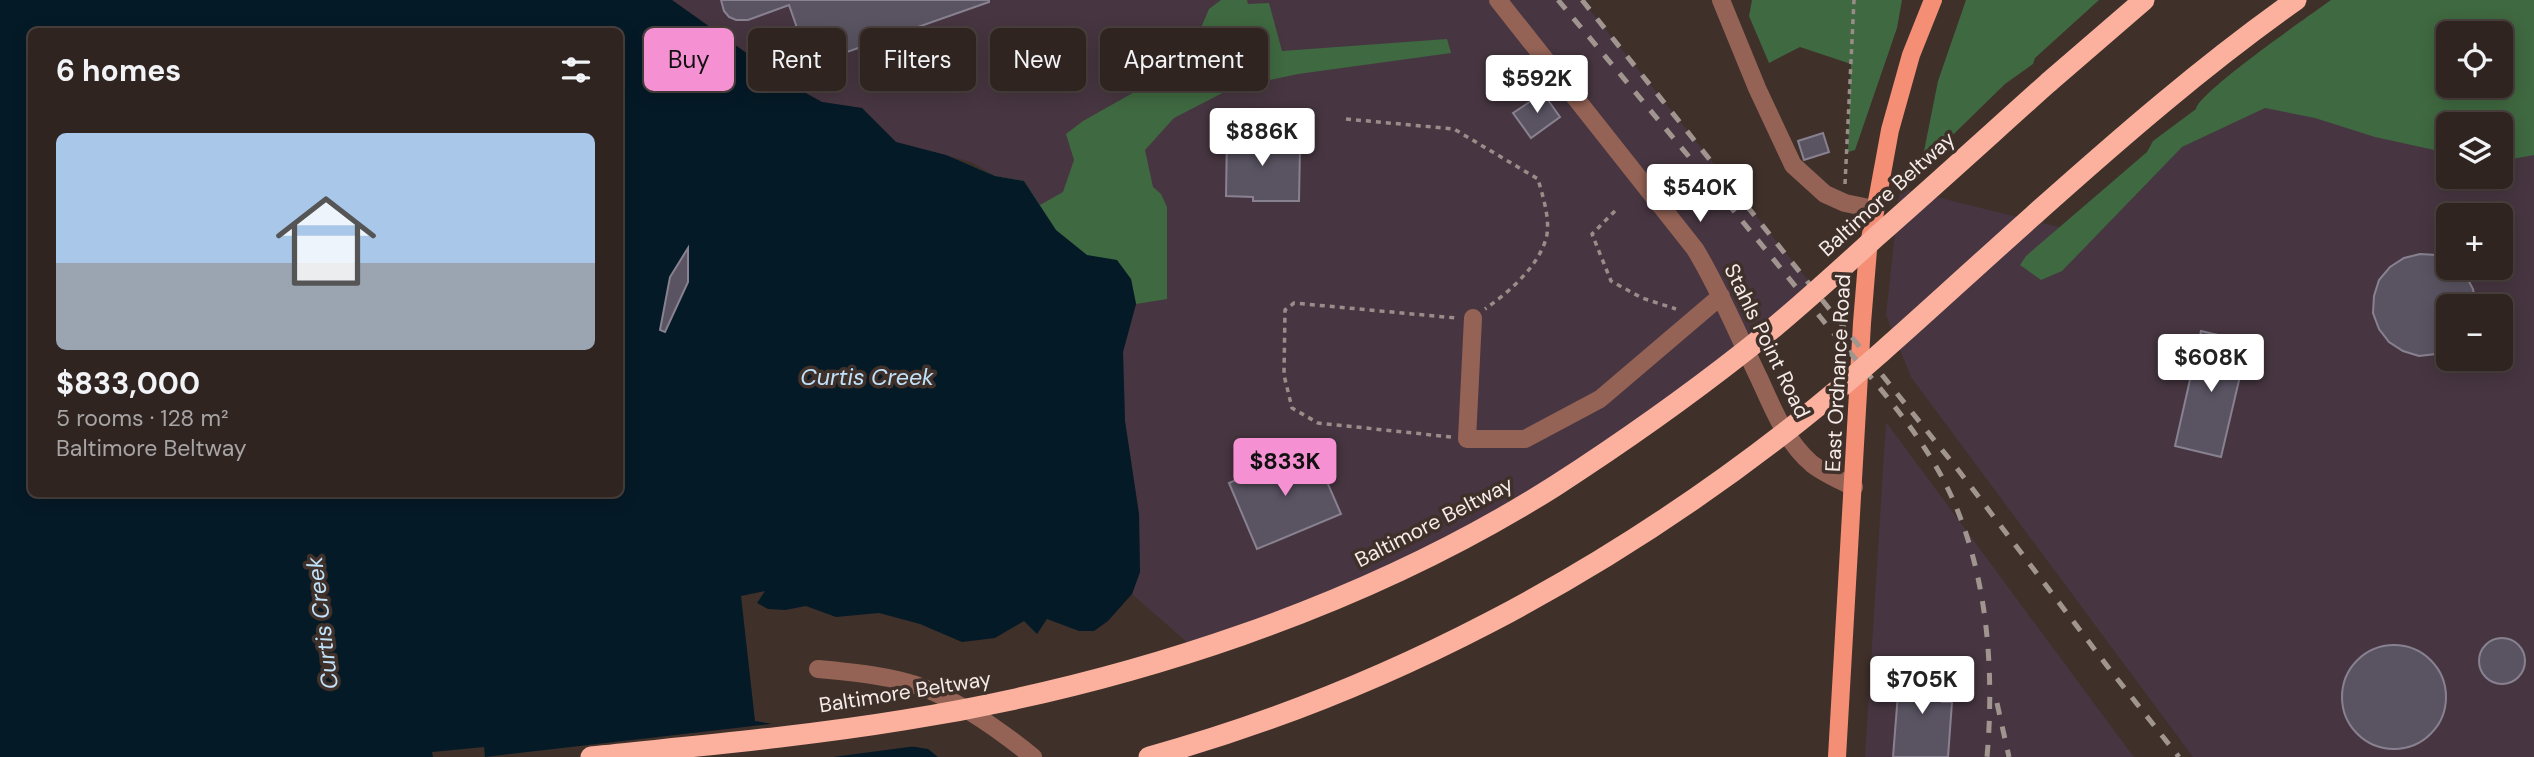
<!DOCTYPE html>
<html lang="en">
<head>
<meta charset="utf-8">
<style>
  :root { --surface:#2f2420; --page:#372c29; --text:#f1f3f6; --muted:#a7a4a5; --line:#4a413e; --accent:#f591d2 }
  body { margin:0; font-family:"DM Sans",sans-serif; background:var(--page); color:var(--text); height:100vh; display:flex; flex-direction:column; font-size:26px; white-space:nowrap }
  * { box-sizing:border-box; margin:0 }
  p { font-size:23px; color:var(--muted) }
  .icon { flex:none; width:38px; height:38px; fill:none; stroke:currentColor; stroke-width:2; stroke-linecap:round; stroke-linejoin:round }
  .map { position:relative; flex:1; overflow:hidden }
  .details { position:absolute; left:28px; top:28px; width:595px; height:469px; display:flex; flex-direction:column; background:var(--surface); border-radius:10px; box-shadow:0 4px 18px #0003,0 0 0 2px var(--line) }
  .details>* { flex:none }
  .hud { position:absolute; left:644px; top:28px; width:665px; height:63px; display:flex; gap:14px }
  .controls { position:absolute; left:2436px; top:21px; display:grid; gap:14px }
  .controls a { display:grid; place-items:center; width:77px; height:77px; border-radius:10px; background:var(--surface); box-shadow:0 4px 18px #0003,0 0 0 2px var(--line); font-size:35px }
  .price { position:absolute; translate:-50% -60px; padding:0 16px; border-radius:7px; background:#fff; color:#222; font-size:23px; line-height:46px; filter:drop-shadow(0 2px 4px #0008) }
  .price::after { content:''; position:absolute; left:50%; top:42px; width:21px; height:16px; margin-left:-10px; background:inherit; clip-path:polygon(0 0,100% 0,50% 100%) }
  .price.active { background:var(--accent); color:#111 }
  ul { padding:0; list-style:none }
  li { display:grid; align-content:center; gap:14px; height:371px; padding:0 28px }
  li span { display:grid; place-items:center; height:217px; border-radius:10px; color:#555 }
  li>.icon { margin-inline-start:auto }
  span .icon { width:126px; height:126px; fill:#fffc; stroke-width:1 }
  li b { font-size:30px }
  h2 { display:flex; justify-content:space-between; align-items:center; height:84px; padding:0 28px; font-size:30px }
  .pill { padding:0 24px; border-radius:10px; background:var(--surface); box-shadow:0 4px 18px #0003,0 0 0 2px var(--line); font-size:24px; line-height:63px }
  .pill.active { background:var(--accent); color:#111 }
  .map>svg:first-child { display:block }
</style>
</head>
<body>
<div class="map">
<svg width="2534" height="757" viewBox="0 0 2534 757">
  <rect width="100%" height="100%" fill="#3f302a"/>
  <!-- industrial -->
  <path fill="#473641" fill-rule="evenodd" d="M672,0h910l234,290 -71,61 -287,190 -262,109 -64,-56 8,-22 -1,-58 -14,-93 -2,-69 13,-48 -80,-74 -32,-49 -29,-5 -24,-14 -75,-20 -34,-34 -40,-6 -29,-16z
    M2534,31v726h-341l-282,-380 -25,-62 14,-127 175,43 83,-73 183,-86 107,14h53zM2448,124h53v53h-53zM2448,215h53v53h-53zM2448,306h53v53h-53z
    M1886,422l244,330 4,5h-269z"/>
  <!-- green -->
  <path fill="#3f6940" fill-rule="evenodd" d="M1221,0h26l1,4 21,-1 13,48 165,-12 4,14 -153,21 -66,14 -58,30 -29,32 8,37 8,7 6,13v92l-31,5 -5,-25 -72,34 -85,-146 21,9 29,5 16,24 23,-13 11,-32 -8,-26 17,-13 103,-58 23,-54z
    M1752,0h150l-5,28 -42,122 -7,2 3,-88 -51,-17 -31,16 -20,-47z
    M1966,0h133l-64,58 -2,6 -28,20 -84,82 17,-85z
    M2331,0h203v155l-33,6v-37h-53v29l-73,-16 -60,-19 -50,-10 -83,39 -120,124 -21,9 -21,-15 6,-9 121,-104 6,-11 43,-32c4,-18 113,-93 135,-109zM2448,33h53v53h-53z"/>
  <!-- water -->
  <path fill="#051a27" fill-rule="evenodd" d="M0,0h672l121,86 29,16 40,6 34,34 50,13 49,21 29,5 32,49 31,25 30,5 14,19 5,25 -13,48 2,69 14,93 1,58 -8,22 -24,27 -14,10h-15l-32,-12 -10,15 -13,-13 -29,17 -33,4 -42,-18 -41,-11 -43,4 -30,-11 -21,4 -17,-1 -11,-6 8,-12 -24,5 14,125 173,28 10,8h-938zM32,32h588v462h-588z"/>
  <!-- pier -->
  <path fill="#3f302a" d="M787,722l137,23 -91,12h-400l-1,-5 52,-5 1,10z"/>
  <!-- building -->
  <path fill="#5a5462" stroke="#888190" stroke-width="2" d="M721,0h268v2l-179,63 -21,-60 -41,15h-12l-7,-3 -5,-6z
    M1543,93l17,24 -29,21 -18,-25z
    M1227,133l54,1v12h19l-1,55h-46v-4l-27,-1z
    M1823,133l6,19 -25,8 -6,-19z
    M688,248v34l-23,50 -5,-2 10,-53z
    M2420,254l17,1 11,5v8h11l6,6 8,15 3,17h-28v43l-12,5 -17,2 -16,-5 -14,-9 -10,-13 -6,-16 1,-17 5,-16 11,-13 14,-9z
    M2201,331l47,11 -27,115 -46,-11z
    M1312,447l29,67 -84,35 -28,-66z
    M2479 661a23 23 0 1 1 46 0a23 23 0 1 1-46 0Z
    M2342 697a52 52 0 1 1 104 0a52 52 0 1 1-104 0Z
    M1900,668l44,4 -2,30h10l-4,55h-55z"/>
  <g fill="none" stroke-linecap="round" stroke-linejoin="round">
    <!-- path -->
    <path stroke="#9a8d89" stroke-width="3.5" stroke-dasharray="5 5" stroke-linecap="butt" d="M1346,119l108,10 84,50c5,18 13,42 8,60 -9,29 -37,53 -61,70
      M1845,184l9,-184
      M1615,211l-23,23 19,47 31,17 34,11
      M1451,437l-133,-14 -26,-15 -8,-33 1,-65 9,-7 162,15"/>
    <!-- minor -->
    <path stroke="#956356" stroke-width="18" d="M1498,0l197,249c25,41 43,86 64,129 14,31 27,64 53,86 13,10 27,16 42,23
      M1721,0l36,88 36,77 32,29 20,9 29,6
      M1473,318l-6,121h58l75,-40 121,-103
      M818,669c33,3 76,7 106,19 38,15 78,44 109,69"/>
    <!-- major -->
    <path stroke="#f48e75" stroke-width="18" d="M1837,757l25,-434 6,-73 22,-120 21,-75 22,-55"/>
    <!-- highway -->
    <path stroke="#fbb19e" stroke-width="21" d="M2049,82l95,-82
      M2035,214c84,-75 169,-149 261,-214"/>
    <!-- rail -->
    <path stroke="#a19590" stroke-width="5" stroke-dasharray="12 12" stroke-linecap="butt" d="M1558,0c88,105 177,211 263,318 41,50 95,107 124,165 42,82 50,184 42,274
      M1582,0l377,471 152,200 68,86
      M1997,703l12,54"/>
    <!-- highway-bridge -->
    <path stroke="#fbb19e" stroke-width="21" d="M591,757c104,-11 209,-20 313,-37 224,-36 458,-112 651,-234 65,-42 129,-87 190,-135 45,-35 88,-75 131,-114 58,-51 115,-103 173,-155
      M1149,757c236,-65 455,-182 648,-334 82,-65 159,-139 238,-209"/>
  </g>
  <g text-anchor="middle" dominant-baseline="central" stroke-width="7" stroke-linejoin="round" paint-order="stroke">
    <!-- street labels -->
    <g font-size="21" fill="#f5ebe8" stroke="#3f302a">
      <text transform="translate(1887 194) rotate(-42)">Baltimore Beltway</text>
      <text transform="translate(1767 341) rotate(64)">Stahls Point Road</text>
      <text transform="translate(1838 373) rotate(-87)">East Ordnance Road</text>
      <text transform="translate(1434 522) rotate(-27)">Baltimore Beltway</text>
      <text transform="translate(905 692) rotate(-9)">Baltimore Beltway</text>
    </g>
    <!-- water labels -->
    <g font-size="23" font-style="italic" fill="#c0e2fa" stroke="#3f302a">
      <text x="867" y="377">Curtis Creek</text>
      <text transform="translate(322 623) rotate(-97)">Curtis Creek</text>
    </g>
  </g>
</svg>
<div class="controls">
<a><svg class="icon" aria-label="locate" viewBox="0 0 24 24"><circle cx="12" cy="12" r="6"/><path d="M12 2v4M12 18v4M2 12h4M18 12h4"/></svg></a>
<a><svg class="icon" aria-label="layers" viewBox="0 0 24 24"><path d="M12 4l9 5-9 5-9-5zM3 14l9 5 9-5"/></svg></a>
<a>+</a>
<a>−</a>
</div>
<b class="price" style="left:1537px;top:115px">$592K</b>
<b class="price" style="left:1262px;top:168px">$886K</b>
<b class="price" style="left:1700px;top:224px">$540K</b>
<b class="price" style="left:2211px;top:394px">$608K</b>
<b class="price active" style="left:1285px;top:498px">$833K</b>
<b class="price" style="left:1922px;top:716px">$705K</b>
<div class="hud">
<a class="pill active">Buy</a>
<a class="pill">Rent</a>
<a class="pill">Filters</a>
<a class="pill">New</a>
<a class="pill">Apartment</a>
</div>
<section class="details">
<h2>6 homes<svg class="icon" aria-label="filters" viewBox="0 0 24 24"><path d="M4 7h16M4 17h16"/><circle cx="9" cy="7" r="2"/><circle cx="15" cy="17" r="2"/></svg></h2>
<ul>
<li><span style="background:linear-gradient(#a9c7e8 60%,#9aa5b1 0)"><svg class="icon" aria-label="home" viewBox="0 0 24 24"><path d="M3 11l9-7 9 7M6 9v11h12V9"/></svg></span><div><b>$833,000</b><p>5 rooms · 128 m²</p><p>Baltimore Beltway</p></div></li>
</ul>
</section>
</div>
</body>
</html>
